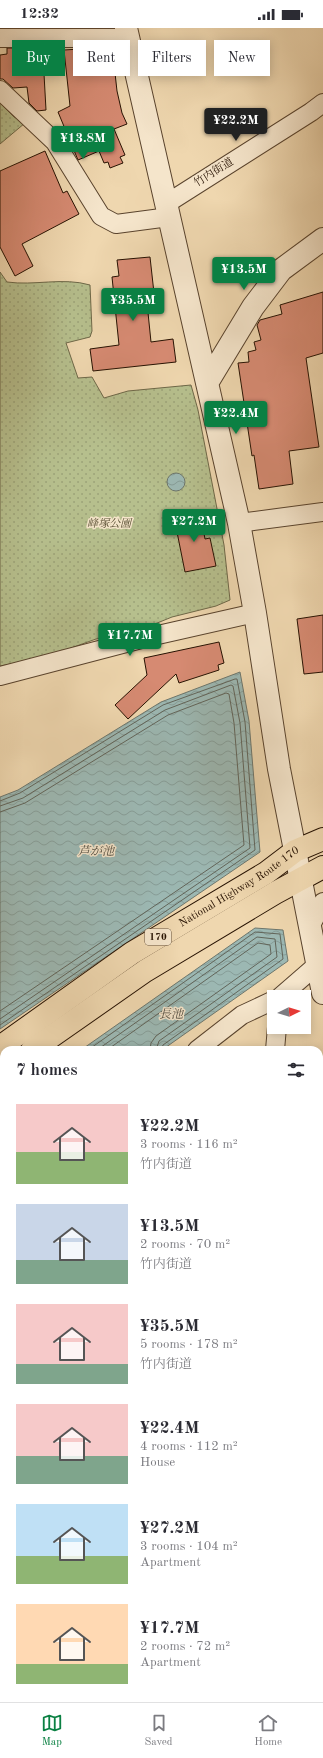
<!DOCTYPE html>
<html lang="en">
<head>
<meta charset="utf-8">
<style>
  :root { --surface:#fff; --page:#f7f7f7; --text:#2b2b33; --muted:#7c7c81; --line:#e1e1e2; --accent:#0b8043 }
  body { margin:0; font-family:"Old Standard TT","Noto Serif JP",serif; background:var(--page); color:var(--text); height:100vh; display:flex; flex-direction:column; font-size:15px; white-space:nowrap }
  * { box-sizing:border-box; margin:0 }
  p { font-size:13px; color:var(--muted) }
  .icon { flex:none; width:22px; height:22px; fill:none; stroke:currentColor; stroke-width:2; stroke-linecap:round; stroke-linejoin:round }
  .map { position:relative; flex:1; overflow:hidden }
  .drawer { position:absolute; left:0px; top:1018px; width:323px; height:656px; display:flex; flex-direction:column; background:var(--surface); border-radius:12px 12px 0 0; box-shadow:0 2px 10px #0003 }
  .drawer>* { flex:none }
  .guide { position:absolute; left:12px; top:12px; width:299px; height:36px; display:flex; gap:8px }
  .needle { width:26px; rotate:85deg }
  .buttons { position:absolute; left:267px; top:962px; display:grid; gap:8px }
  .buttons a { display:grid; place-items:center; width:44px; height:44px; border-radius:0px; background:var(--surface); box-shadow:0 2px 10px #0003; font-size:20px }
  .price { position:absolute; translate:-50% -34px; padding:0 9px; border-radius:4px; background:var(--accent); color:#fff; font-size:13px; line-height:26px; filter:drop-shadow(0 1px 2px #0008) }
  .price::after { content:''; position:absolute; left:50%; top:24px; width:12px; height:9px; margin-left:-6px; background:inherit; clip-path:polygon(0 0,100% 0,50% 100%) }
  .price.on { background:#222; color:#fff }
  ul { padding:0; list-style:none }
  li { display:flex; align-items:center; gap:12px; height:100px; padding:0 16px }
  li span { display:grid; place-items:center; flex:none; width:112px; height:80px; border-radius:0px; color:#555 }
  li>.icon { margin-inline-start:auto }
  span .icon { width:48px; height:48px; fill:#fffc; stroke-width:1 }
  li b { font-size:17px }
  h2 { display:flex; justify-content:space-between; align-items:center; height:48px; padding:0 16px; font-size:17px }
  .tag { padding:0 14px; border-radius:0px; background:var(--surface); box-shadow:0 2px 10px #0003; font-size:14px; line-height:36px }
  .tag.on { background:var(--accent); color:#fff }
  .status { display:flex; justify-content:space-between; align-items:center; height:28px; padding:0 20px; background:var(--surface); direction:ltr }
  .status svg { height:11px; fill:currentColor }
  .tab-bar { display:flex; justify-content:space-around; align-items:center; height:56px; border-top:1px solid var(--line); background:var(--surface); font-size:11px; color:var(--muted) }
  .tab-bar a { display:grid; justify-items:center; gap:2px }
  .tab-bar .on { color:var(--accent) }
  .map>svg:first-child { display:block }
</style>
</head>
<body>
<div class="status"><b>12:32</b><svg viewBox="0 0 49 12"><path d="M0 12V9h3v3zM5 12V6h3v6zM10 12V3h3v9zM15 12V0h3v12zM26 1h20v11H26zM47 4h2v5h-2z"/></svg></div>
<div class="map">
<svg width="323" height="1674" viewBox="0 0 323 1674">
  <defs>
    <pattern id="park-dots" width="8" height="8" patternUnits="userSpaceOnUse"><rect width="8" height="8" fill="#b6bf8d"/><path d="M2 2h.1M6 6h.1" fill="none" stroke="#9ca378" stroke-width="1.8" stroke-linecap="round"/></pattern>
    <pattern id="water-waves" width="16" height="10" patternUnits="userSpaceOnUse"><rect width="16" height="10" fill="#9cb8b3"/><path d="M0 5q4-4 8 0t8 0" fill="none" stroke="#869d98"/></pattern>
  </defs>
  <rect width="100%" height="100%" fill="#efd7af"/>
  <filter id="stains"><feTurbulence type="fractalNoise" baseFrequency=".005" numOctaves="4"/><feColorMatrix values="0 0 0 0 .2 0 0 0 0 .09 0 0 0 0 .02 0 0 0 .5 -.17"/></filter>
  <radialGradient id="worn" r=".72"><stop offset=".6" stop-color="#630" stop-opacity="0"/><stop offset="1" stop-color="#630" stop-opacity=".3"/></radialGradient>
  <!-- park -->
  <path fill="url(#park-dots)" stroke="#6e6848" d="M0,75l14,14 11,6 -25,21z
    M0,244l7,10c27,4 56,-5 83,3l2,46 -2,6 -24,6 12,35 14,-1 12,21 24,-7 63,-6 7,25 26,135 6,55 -14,6 -44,11 -37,15 -39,7 -50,18 -46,9z"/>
  <!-- water -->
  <path fill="url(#water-waves)" stroke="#6d766c" d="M167 454a9 9 0 1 1 18 0a9 9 0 1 1-18 0Z
    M240,644l9,49 11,131 -260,177v-232l18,-7 143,-88z
    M255,900l28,2 5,31 -126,89h-81z
    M4,1077v96l-4,5v-99z
    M4,1666v4h80l4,4h-88v-7z"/>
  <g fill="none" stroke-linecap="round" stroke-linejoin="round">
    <!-- shore -->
    <path stroke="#62655a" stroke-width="1" d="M0,773l20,-8 143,-88 72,-26h2l8,43 10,128 -255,175
      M0,778l23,-8 142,-88 66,-25 2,1 7,37 10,125 -250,171
      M0,784l25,-9 143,-88 58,-22 3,1 5,29 10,122 -244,166
      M88,1022l167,-118 25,2 3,25 -120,86 -2,5
      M97,1022l160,-113 18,2 2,18 -118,84 -3,9
      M107,1022l151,-107 12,2 1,9 -115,82 -5,7 -1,7"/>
  </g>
  <!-- building -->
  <path fill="#d68a72" stroke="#271202" d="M7,20h32v8h4l3,54 -9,1 -8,-8 -2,-16 -14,1 -10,-9h-3v-24l7,-1z
    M96,20l1,8 16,-1 4,36 5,22 5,11 -13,5 11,26 -5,2 3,6 -13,5 -2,-6 -4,1 -5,-12 -21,9 -20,-48 12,-6 -6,-56z
    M45,123l18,42 4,-2 12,23 -57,30 11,22 -18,10 -15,-29v-76z
    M150,229l4,36h-8l5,49 22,-3 3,23 -83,9 -3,-22 29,-4 -7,-68 7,-1 -2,-16z
    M323,264v61l-17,5 13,89 -30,4 4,33 -34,5 -5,-34 -2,1 -14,-93 11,-1 -1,-10 8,-2 -2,-8 7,-2 -4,-15 3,-5 22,-6 -2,-9z
    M200,484l5,27 5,-1 6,28 -31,6 -11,-55z
    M323,587v57l-19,2 -7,-55z
    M219,614l5,21 -6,2 1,5 -40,13 -3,-9 -48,45 -13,-14 32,-30 -3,-17z"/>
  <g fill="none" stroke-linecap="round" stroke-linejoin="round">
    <!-- minor casing -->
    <g stroke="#59432d" stroke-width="20">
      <path id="minor" d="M0,10h129
        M0,62l55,52 46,74 15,8 53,-7
        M166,176l145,-92 12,-9
        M239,495l84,-11
        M0,648l149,-39 106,-24
        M310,899l13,-25
        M280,969l38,-33
        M197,1022l45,-35 32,-15
        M275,1022l2,-23
        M319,1380h4
        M0,1393l4,-2
        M319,1502h4
        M185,1670l82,2 8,2
        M127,1674v-4"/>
    </g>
    <!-- tertiary casing -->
    <g stroke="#59432d" stroke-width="24">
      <path id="tertiary" d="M126,0l113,495 16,90 24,156 44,224
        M207,355l46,-76 28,-37 42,-31"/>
    </g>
    <!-- trunk casing -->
    <g stroke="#271202" stroke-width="24">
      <g id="trunk">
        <path id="s1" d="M0,1019l132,-94 134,-80 29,-22 28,-12"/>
        <path d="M32,1022l113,-79 130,-78 48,-26"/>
        <path d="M0,1044l4,-3"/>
      </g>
    </g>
    <!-- minor -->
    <use href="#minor" stroke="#f5e5cb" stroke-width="18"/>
    <!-- tertiary -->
    <use href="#tertiary" stroke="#f5e5cb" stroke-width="22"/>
    <!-- trunk -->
    <use href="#trunk" stroke="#efd7af" stroke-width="22"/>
  </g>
  <g text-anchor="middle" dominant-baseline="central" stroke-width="3" stroke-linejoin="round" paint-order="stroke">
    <!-- shield labels -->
    <rect fill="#f5e5cb" stroke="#65513e" stroke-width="1" x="145" y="901" width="26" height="16" rx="3"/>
    <g font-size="10" font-weight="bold" fill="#271202">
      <text x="158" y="909">170</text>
    </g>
    <!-- street labels -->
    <g font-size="11" fill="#271202" stroke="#f5e5cb">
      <text transform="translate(214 145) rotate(-32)">竹内街道</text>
      <text stroke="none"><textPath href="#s1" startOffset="288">National Highway Route 170</textPath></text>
    </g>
    <!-- park labels -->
    <g font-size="11" font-style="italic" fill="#594f33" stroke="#f5e5cb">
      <text x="109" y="496">峰塚公園</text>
    </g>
    <!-- water labels -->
    <g font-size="12" font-style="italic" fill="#504c40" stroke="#f5e5cb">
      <text x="96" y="824">芦が池</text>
      <text x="171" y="987">長池</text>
    </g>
  </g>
  <rect width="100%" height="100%" filter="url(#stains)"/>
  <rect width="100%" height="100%" fill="url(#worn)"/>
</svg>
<div class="buttons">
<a><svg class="needle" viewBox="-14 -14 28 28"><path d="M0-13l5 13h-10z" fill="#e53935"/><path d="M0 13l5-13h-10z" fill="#7c7c81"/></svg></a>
</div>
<b class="price on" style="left:236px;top:114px">¥22.2M</b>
<b class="price" style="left:83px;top:132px">¥13.8M</b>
<b class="price" style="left:244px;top:263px">¥13.5M</b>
<b class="price" style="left:133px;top:294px">¥35.5M</b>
<b class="price" style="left:236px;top:407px">¥22.4M</b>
<b class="price" style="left:194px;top:515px">¥27.2M</b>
<b class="price" style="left:130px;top:629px">¥17.7M</b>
<div class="guide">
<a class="tag on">Buy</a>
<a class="tag">Rent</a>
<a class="tag">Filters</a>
<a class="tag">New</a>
</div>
<section class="drawer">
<h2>7 homes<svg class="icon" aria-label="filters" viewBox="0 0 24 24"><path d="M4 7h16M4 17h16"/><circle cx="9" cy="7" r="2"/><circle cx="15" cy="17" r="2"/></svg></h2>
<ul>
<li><span style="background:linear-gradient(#f6c9c9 60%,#8fb573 0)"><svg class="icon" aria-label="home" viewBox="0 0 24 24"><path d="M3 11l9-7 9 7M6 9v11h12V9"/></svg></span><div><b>¥22.2M</b><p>3 rooms · 116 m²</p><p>竹内街道</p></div></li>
<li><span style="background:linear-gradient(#c9d6e8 70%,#7fa58c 0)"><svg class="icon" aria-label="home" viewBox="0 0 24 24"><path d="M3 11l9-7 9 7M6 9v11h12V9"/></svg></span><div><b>¥13.5M</b><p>2 rooms · 70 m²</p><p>竹内街道</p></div></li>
<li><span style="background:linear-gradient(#f6c9c9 75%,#7fa58c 0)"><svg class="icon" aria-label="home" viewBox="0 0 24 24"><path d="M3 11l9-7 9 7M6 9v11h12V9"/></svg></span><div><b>¥35.5M</b><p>5 rooms · 178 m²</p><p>竹内街道</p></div></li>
<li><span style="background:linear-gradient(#f6c9c9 65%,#7fa58c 0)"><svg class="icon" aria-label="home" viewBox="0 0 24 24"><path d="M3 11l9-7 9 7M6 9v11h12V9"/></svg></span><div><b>¥22.4M</b><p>4 rooms · 112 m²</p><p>House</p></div></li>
<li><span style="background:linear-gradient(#bfe0f5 65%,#8fb573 0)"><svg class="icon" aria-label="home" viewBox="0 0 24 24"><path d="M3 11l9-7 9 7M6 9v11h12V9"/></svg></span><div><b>¥27.2M</b><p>3 rooms · 104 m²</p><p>Apartment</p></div></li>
<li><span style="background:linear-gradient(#ffd9b3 75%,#8fb573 0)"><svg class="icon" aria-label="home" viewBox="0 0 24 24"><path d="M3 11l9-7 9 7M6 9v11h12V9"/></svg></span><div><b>¥17.7M</b><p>2 rooms · 72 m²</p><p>Apartment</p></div></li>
</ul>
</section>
</div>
<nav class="tab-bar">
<a class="on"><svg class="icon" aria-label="map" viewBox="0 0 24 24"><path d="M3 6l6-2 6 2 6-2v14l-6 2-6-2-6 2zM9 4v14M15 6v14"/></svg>Map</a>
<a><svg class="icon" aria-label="saved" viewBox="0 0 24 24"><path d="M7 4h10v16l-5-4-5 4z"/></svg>Saved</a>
<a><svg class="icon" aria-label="home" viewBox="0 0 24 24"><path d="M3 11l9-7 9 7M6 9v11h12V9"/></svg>Home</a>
</nav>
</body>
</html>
